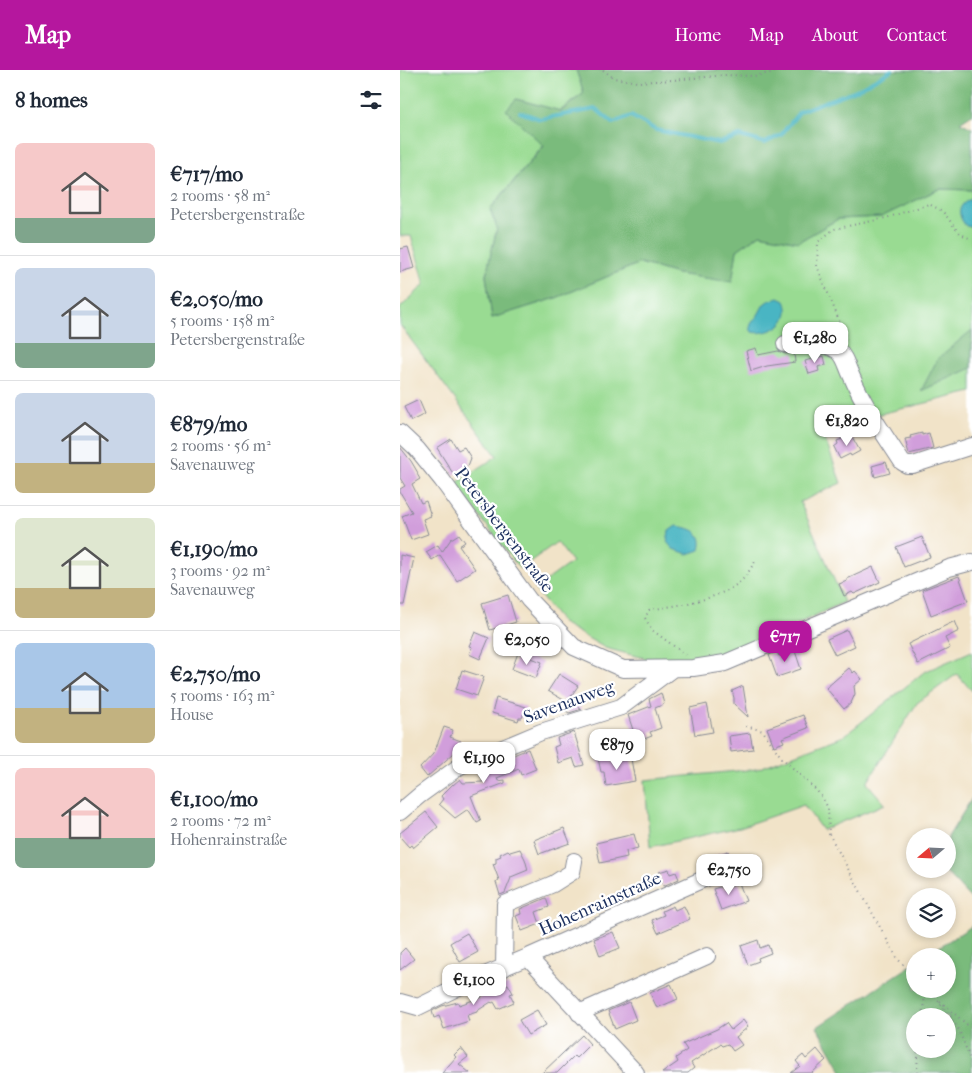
<!DOCTYPE html>
<html lang="en">
<head>
<meta charset="utf-8">
<style>
  :root { --surface:#fff; --page:#f6f6f7; --text:#1f2937; --muted:#747a83; --line:#e0e1e3; --accent:#b5179e }
  body { margin:0; font-family:"IM FELL French Canon",serif; background:var(--page); color:var(--text); height:100vh; display:flex; flex-direction:column; font-size:19px; white-space:nowrap }
  * { box-sizing:border-box; margin:0 }
  p { font-size:16px; color:var(--muted) }
  .icon { flex:none; width:28px; height:28px; fill:none; stroke:currentColor; stroke-width:2; stroke-linecap:round; stroke-linejoin:round }
  .map { position:relative; flex:1; overflow:hidden }
  .details { display:flex; flex-direction:column; background:var(--surface); width:400px }
  .details>* { flex:none }
  .needle { width:32px; rotate:251deg }
  .controls { position:absolute; left:506px; top:758px; display:grid; gap:10px }
  .controls a { display:grid; place-items:center; width:50px; height:50px; border-radius:50%; background:var(--surface); box-shadow:0 2px 8px #0003; font-size:25px }
  .price { position:absolute; translate:-50% -42px; padding:0 11px; border-radius:10px; background:#fff; color:#222; font-size:16px; line-height:32px; filter:drop-shadow(0 1px 2px #0008) }
  .price::after { content:''; position:absolute; left:50%; top:30px; width:15px; height:11px; margin-left:-8px; background:inherit; clip-path:polygon(0 0,100% 0,50% 100%) }
  .price.current { background:var(--accent); color:#fff }
  ul { padding:0; list-style:none }
  li { display:flex; align-items:center; gap:15px; height:125px; padding:0 15px }
  li+li { border-top:1px solid var(--line) }
  li span { display:grid; place-items:center; flex:none; width:140px; height:100px; border-radius:8px; color:#555 }
  li>.icon { margin-inline-start:auto }
  span .icon { width:60px; height:60px; fill:#fffc; stroke-width:1 }
  li b { font-size:21px }
  h2 { display:flex; justify-content:space-between; align-items:center; height:60px; padding:0 15px; font-size:21px }
  header { display:flex; align-items:center; gap:30px; box-sizing:border-box; height:70px; padding:0 25px; background:var(--accent); color:#fff }
  header strong { font-size:24px }
  nav { display:flex; gap:28px; margin-inline-start:auto; font-size:18px }
  main { display:flex; flex:1; min-height:0 }
  .map>svg:first-child { display:block }
</style>
</head>
<body>
<header>
<strong>Map</strong>
<nav><a>Home</a><a>Map</a><a>About</a><a>Contact</a></nav>
</header>
<main>
<section class="details">
<h2>8 homes<svg class="icon" aria-label="filters" viewBox="0 0 24 24"><path d="M4 7h16M4 17h16"/><circle cx="9" cy="7" r="2"/><circle cx="15" cy="17" r="2"/></svg></h2>
<ul>
<li><span style="background:linear-gradient(#f6c9c9 75%,#7fa58c 0)"><svg class="icon" aria-label="home" viewBox="0 0 24 24"><path d="M3 11l9-7 9 7M6 9v11h12V9"/></svg></span><div><b>€717/mo</b><p>2 rooms · 58 m²</p><p>Petersbergenstraße</p></div></li>
<li><span style="background:linear-gradient(#c9d6e8 75%,#7fa58c 0)"><svg class="icon" aria-label="home" viewBox="0 0 24 24"><path d="M3 11l9-7 9 7M6 9v11h12V9"/></svg></span><div><b>€2,050/mo</b><p>5 rooms · 158 m²</p><p>Petersbergenstraße</p></div></li>
<li><span style="background:linear-gradient(#c9d6e8 70%,#c2b280 0)"><svg class="icon" aria-label="home" viewBox="0 0 24 24"><path d="M3 11l9-7 9 7M6 9v11h12V9"/></svg></span><div><b>€879/mo</b><p>2 rooms · 56 m²</p><p>Savenauweg</p></div></li>
<li><span style="background:linear-gradient(#dfe7d0 70%,#c2b280 0)"><svg class="icon" aria-label="home" viewBox="0 0 24 24"><path d="M3 11l9-7 9 7M6 9v11h12V9"/></svg></span><div><b>€1,190/mo</b><p>3 rooms · 92 m²</p><p>Savenauweg</p></div></li>
<li><span style="background:linear-gradient(#a9c7e8 65%,#c2b280 0)"><svg class="icon" aria-label="home" viewBox="0 0 24 24"><path d="M3 11l9-7 9 7M6 9v11h12V9"/></svg></span><div><b>€2,750/mo</b><p>5 rooms · 163 m²</p><p>House</p></div></li>
<li><span style="background:linear-gradient(#f6c9c9 70%,#7fa58c 0)"><svg class="icon" aria-label="home" viewBox="0 0 24 24"><path d="M3 11l9-7 9 7M6 9v11h12V9"/></svg></span><div><b>€1,100/mo</b><p>2 rooms · 72 m²</p><p>Hohenrainstraße</p></div></li>
</ul>
</section>
<div class="map">
<svg width="572" height="1003" viewBox="0 0 572 1003">
  <rect width="100%" height="100%" fill="#fff"/>
  <filter id="ink" filterUnits="userSpaceOnUse"><feTurbulence type="fractalNoise" baseFrequency=".02" numOctaves="2"/><feDisplacementMap in="SourceGraphic" scale="10" xChannelSelector="R" yChannelSelector="G"/><feConvolveMatrix kernelMatrix="1 2 1 2 8 2 1 2 1" color-interpolation-filters="sRGB"/></filter>
  <filter id="wash" filterUnits="userSpaceOnUse"><feTurbulence type="fractalNoise" baseFrequency=".0096" numOctaves="4" result="noise"/><feDisplacementMap in="SourceGraphic" scale="20" xChannelSelector="R" yChannelSelector="G"/><feGaussianBlur stdDeviation="1.12" result="paint"/><feColorMatrix in="noise" values="0 0 0 0 0 0 0 0 0 0 0 0 0 0 0 0 0 1.4 0 .05"/><feComposite in="paint" operator="in"/></filter>
  <g filter="url(#wash)">
    <rect width="100%" height="100%" fill="#f1e3c8"/>
    <!-- green -->
    <path fill="#99db92" stroke="#5a8578" d="M0,0h176l8,23 -24,18 -44,-12 28,46 -54,64 7,19 -11,47 6,43 64,-20 84,-35 37,11 55,7 5,-31 23,-16 38,8 40,-23 43,-2 58,-28 33,1v202l-151,36 20,55 -41,19 44,100 -113,53 -72,7 -54,-14 -43,-25 -27,-34 37,-27 -15,-20 -37,27 -65,-85 42,-28 -97,-131v-17l25,-24 -14,-48h-11z
      M572,581v40l-15,-17 -40,29 -50,80 18,21 -63,26 -18,-25 -64,22 -90,20 -5,-67 112,-11 87,-33 80,-64z"/>
    <!-- forest -->
    <path fill="#7abb7c" stroke="#4a756d" fill-rule="evenodd" d="M176,0h396v44l-12,8 12,6v62l-33,-1 -58,28 -43,2 -40,23 -38,-8 -23,16 -5,32 -55,-8 -37,-11 -84,35 -64,20 -6,-43 11,-47 -7,-19 54,-63 -38,-36 10,-11 45,12 23,-18z
      M572,260v38l-51,23 17,-33z
      M572,728v102l-29,-31h5v-32z
      M572,856v147h-129l-26,-46 98,-64v26h33v-33h-23zM515,946h33v33h-33z"/>
    <!-- water -->
    <path fill="#48b5c3" stroke="#327290" d="M571,129h1v28l-6,-1c-9,-11 -9,-21 5,-27z
      M379,228l6,3c2,4 3,10 1,15 -3,12 -23,19 -34,16l-2,-4 1,-4 7,-9 6,-11 4,-3z
      M276,456c16,2 29,6 24,24l-12,4 -15,-5 -6,-7 2,-11z"/>
    <g fill="none" stroke-linecap="round" stroke-linejoin="round">
      <!-- stream -->
      <path stroke="#48b5c3" stroke-width="4" d="M120,42l20,7 56,-10 17,14 18,-7 25,14 63,13 21,-7 25,7 16,-8 19,-24 56,-21 36,-20"/>
    </g>
    <g id="blocks">
      <!-- building -->
      <path fill="#d19edb" d="M8,177l6,21 -14,4v-23z
        M356,278l2,7 20,-4 7,3 9,-1 1,9 -28,4 -16,5 -5,-20z
        M424,286l2,9 -8,2 1,4 -10,3 -4,-13z
        M19,330l6,14 -14,7 -7,-14z
        M450,363l10,18 -9,5 -1,-2 -10,5 -6,-12 4,-3 -1,-3 5,-2 -1,-1z
        M522,363v2l7,-2 4,15 -24,6 -4,-15 6,-1 -1,-2z
        M51,369l7,11 6,-3 7,11 -3,8 -14,9 -17,-27z
        M0,377l11,14 7,12 -1,1 3,5 -8,5 9,19 5,-2 5,15 -8,3 5,15 -17,6 -9,-24 10,-4 -12,-20v-3l5,-3 -5,-8z
        M486,392l4,11 -15,4 -3,-11z
        M59,464l6,8 -6,4 16,23 -18,12 -17,-26 -8,5 -6,-8 12,-7 4,7 9,-13z
        M522,467l8,20 -26,10 -8,-20z
        M0,485l14,3 -10,47h-4z
        M473,497l7,15 -26,12 -2,-2 -8,4 -5,-12 8,-3v-2z
        M559,506l9,25 -37,14 -9,-25z
        M108,525l8,27 -26,8 -8,-27z
        M555,551l4,10 -14,7 5,10 -32,16 -10,-20z
        M447,560l8,16 -20,9 -8,-16z
        M75,562l14,6 -9,21 -11,-5 3,-7 -3,-1z
        M395,581l6,18 -24,8 -8,-22 8,-3 2,4z
        M118,583l24,9 -6,16 -24,-9z
        M449,598l4,5 2,-2 7,8 -8,7 1,8 -4,9 -7,6 -18,-21z
        M62,600l22,7 -7,19 -21,-7z
        M159,604l19,12 -9,13 13,10 -13,4 -6,-4 4,-7 -19,-11z
        M343,616l5,31 -14,-13v-6l-2,-7z
        M261,623l3,11 -9,4 6,20 -11,4 2,4 -8,3 -2,-5 -7,2 -7,-21 23,-9 -2,-7z
        M96,628l30,9 -4,11h-3l-1,3 -26,-8z
        M307,634l6,28 -18,3 -5,-27z
        M403,645l5,13 -26,10 2,4 -10,4 -7,-18z
        M44,657l9,3 -3,7 11,4 -4,13 -3,-1 -27,24 -7,-9 14,-15z
        M174,662l10,33 -8,2 -3,-9 -15,5 -4,-16 5,-2 -2,-7z
        M350,663l3,16 -22,3 -2,-16z
        M128,679l8,20 -15,6 -2,-6 -22,9 1,3 7,-1v3l-34,13 10,25 -4,2 -9,-14 -13,9 -16,-14 4,-5 -2,-3 12,-12v1l7,-6 3,4 20,-1 -5,-12z
        M211,687l1,5 19,-3 4,22 -29,5 -2,-14h-3l-3,-14z
        M26,742l12,15 -25,21 -2,-3 -2,2 -9,-10v-4z
        M164,758l6,15 -31,11 -5,-14z
        M234,764l4,14 -12,3 1,6 -27,6 -4,-20z
        M120,779l5,10 3,11 -17,7v1l-6,15 -5,2 -4,-13 3,-2 -6,-16 3,-1v-5l5,-2 -1,-2 8,-4 2,2z
        M328,781l5,13 -11,4 -5,-4 -3,-8z
        M269,799l1,5 6,-2 3,7 -16,7 -4,-14z
        M339,813l7,18 -25,9 -8,-21 10,-3 1,3z
        M146,828l3,9 -13,5 4,12 -18,7 -6,-15 5,-2 -1,-5z
        M273,836l2,4 9,-4 6,13 -32,14 -6,-13 12,-5 -2,-4z
        M213,862l7,16 -20,8 -6,-17z
        M67,863l11,19 -18,10 -10,-19z
        M358,870l2,8 8,-3 3,8 -13,5 1,3 -11,4 -7,-19z
        M5,878l9,11 -14,11v-17z
        M91,914v3l5,-2 2,3 10,-4 5,9 -3,1 4,8 -16,7 -4,-7 -2,1 -1,-1 -14,9v1l-10,3 2,6 -25,8 -5,-13 -5,2 -2,-7 10,-5 16,-4 1,3 23,-8 -5,-6z
        M271,914l7,15 -21,9 -7,-15z
        M229,932l7,18 -21,9 -7,-18z
        M137,940l9,15 -18,10 -9,-15z
        M343,950l5,7 -12,10 6,8 -9,6 -5,-7 -6,2 -2,-2 -29,19 3,5 -6,5h-26l16,-11 -2,-4 11,-8 -4,-6 34,-15 9,-6 5,7z
        M182,965l8,9 -14,14 -2,-2 -17,17h-15z
        M61,978l7,9 -9,7 11,9h-28l14,-16 -2,-2z
        M417,979l9,11 -14,13h-21l9,-7 -4,-5 7,-6 3,4z"/>
    </g>
  </g>
  <g filter="url(#ink)">
    <use href="#blocks" fill-opacity="0" stroke="#868993" stroke-width="1"/>
    <g fill="none" stroke-linecap="round" stroke-linejoin="round">
      <!-- minor casing -->
      <g stroke="#868993" stroke-width="18">
        <path id="minor" d="M385,274c17,-1 39,-3 53,7 7,5 9,16 13,24 13,31 33,59 51,87l5,3h6l59,-19
          M0,363l17,16 25,31 87,120 45,47 49,22 70,-1 32,-5 224,-95 23,-6
          M0,742l20,-17 40,-29 81,-34 80,-25 51,-38
          M128,887l187,-83
          M104,898l1,-64 48,-20 19,-12 2,-11
          M0,932l18,5 55,-27 55,-23 108,116
          M179,943l128,-57"/>
      </g>
      <!-- path -->
      <path stroke="#868993" stroke-width="2" stroke-dasharray="1 4" stroke-linecap="butt" d="M203,0l11,8 24,4 35,-2 53,-5 28,1 31,-6
        M447,270l-30,-74 1,-24 16,-13 52,-11 43,-14c5,3 11,5 14,8 11,12 11,21 29,27
        M286,585l-34,-25 -7,-12 4,-8c29,-5 74,-10 95,-32 4,-4 7,-11 11,-16
        M346,656l17,5 18,26 35,33 6,7 6,11 1,26 68,124 9,10 9,8
        M532,922l27,38 13,34
        M540,931l32,28
        M522,946l4,-27
        M517,1003l1,-24"/>
      <!-- minor -->
      <use href="#minor" stroke="#fff" stroke-width="16"/>
    </g>
  </g>
  <g text-anchor="middle" dominant-baseline="central" stroke-width="4.5" stroke-linejoin="round" paint-order="stroke">
    <!-- street labels -->
    <g font-size="18" fill="#1b2f5e" stroke="#fff">
      <text transform="translate(104 460) rotate(53)">Petersbergenstraße</text>
      <text transform="translate(169 632) rotate(-20)">Savenauweg</text>
      <text transform="translate(200 834) rotate(-24)">Hohenrainstraße</text>
    </g>
  </g>
</svg>
<div class="controls">
<a><svg class="needle" viewBox="-14 -14 28 28"><path d="M0-13l5 13h-10z" fill="#e53935"/><path d="M0 13l5-13h-10z" fill="#747a83"/></svg></a>
<a><svg class="icon" aria-label="layers" viewBox="0 0 24 24"><path d="M12 4l9 5-9 5-9-5zM3 14l9 5 9-5"/></svg></a>
<a>+</a>
<a>−</a>
</div>
<b class="price" style="left:415px;top:294px">€1,280</b>
<b class="price" style="left:447px;top:377px">€1,820</b>
<b class="price current" style="left:385px;top:593px">€717</b>
<b class="price" style="left:127px;top:596px">€2,050</b>
<b class="price" style="left:217px;top:701px">€879</b>
<b class="price" style="left:84px;top:714px">€1,190</b>
<b class="price" style="left:329px;top:826px">€2,750</b>
<b class="price" style="left:74px;top:936px">€1,100</b>
</div>
</main>
</body>
</html>
